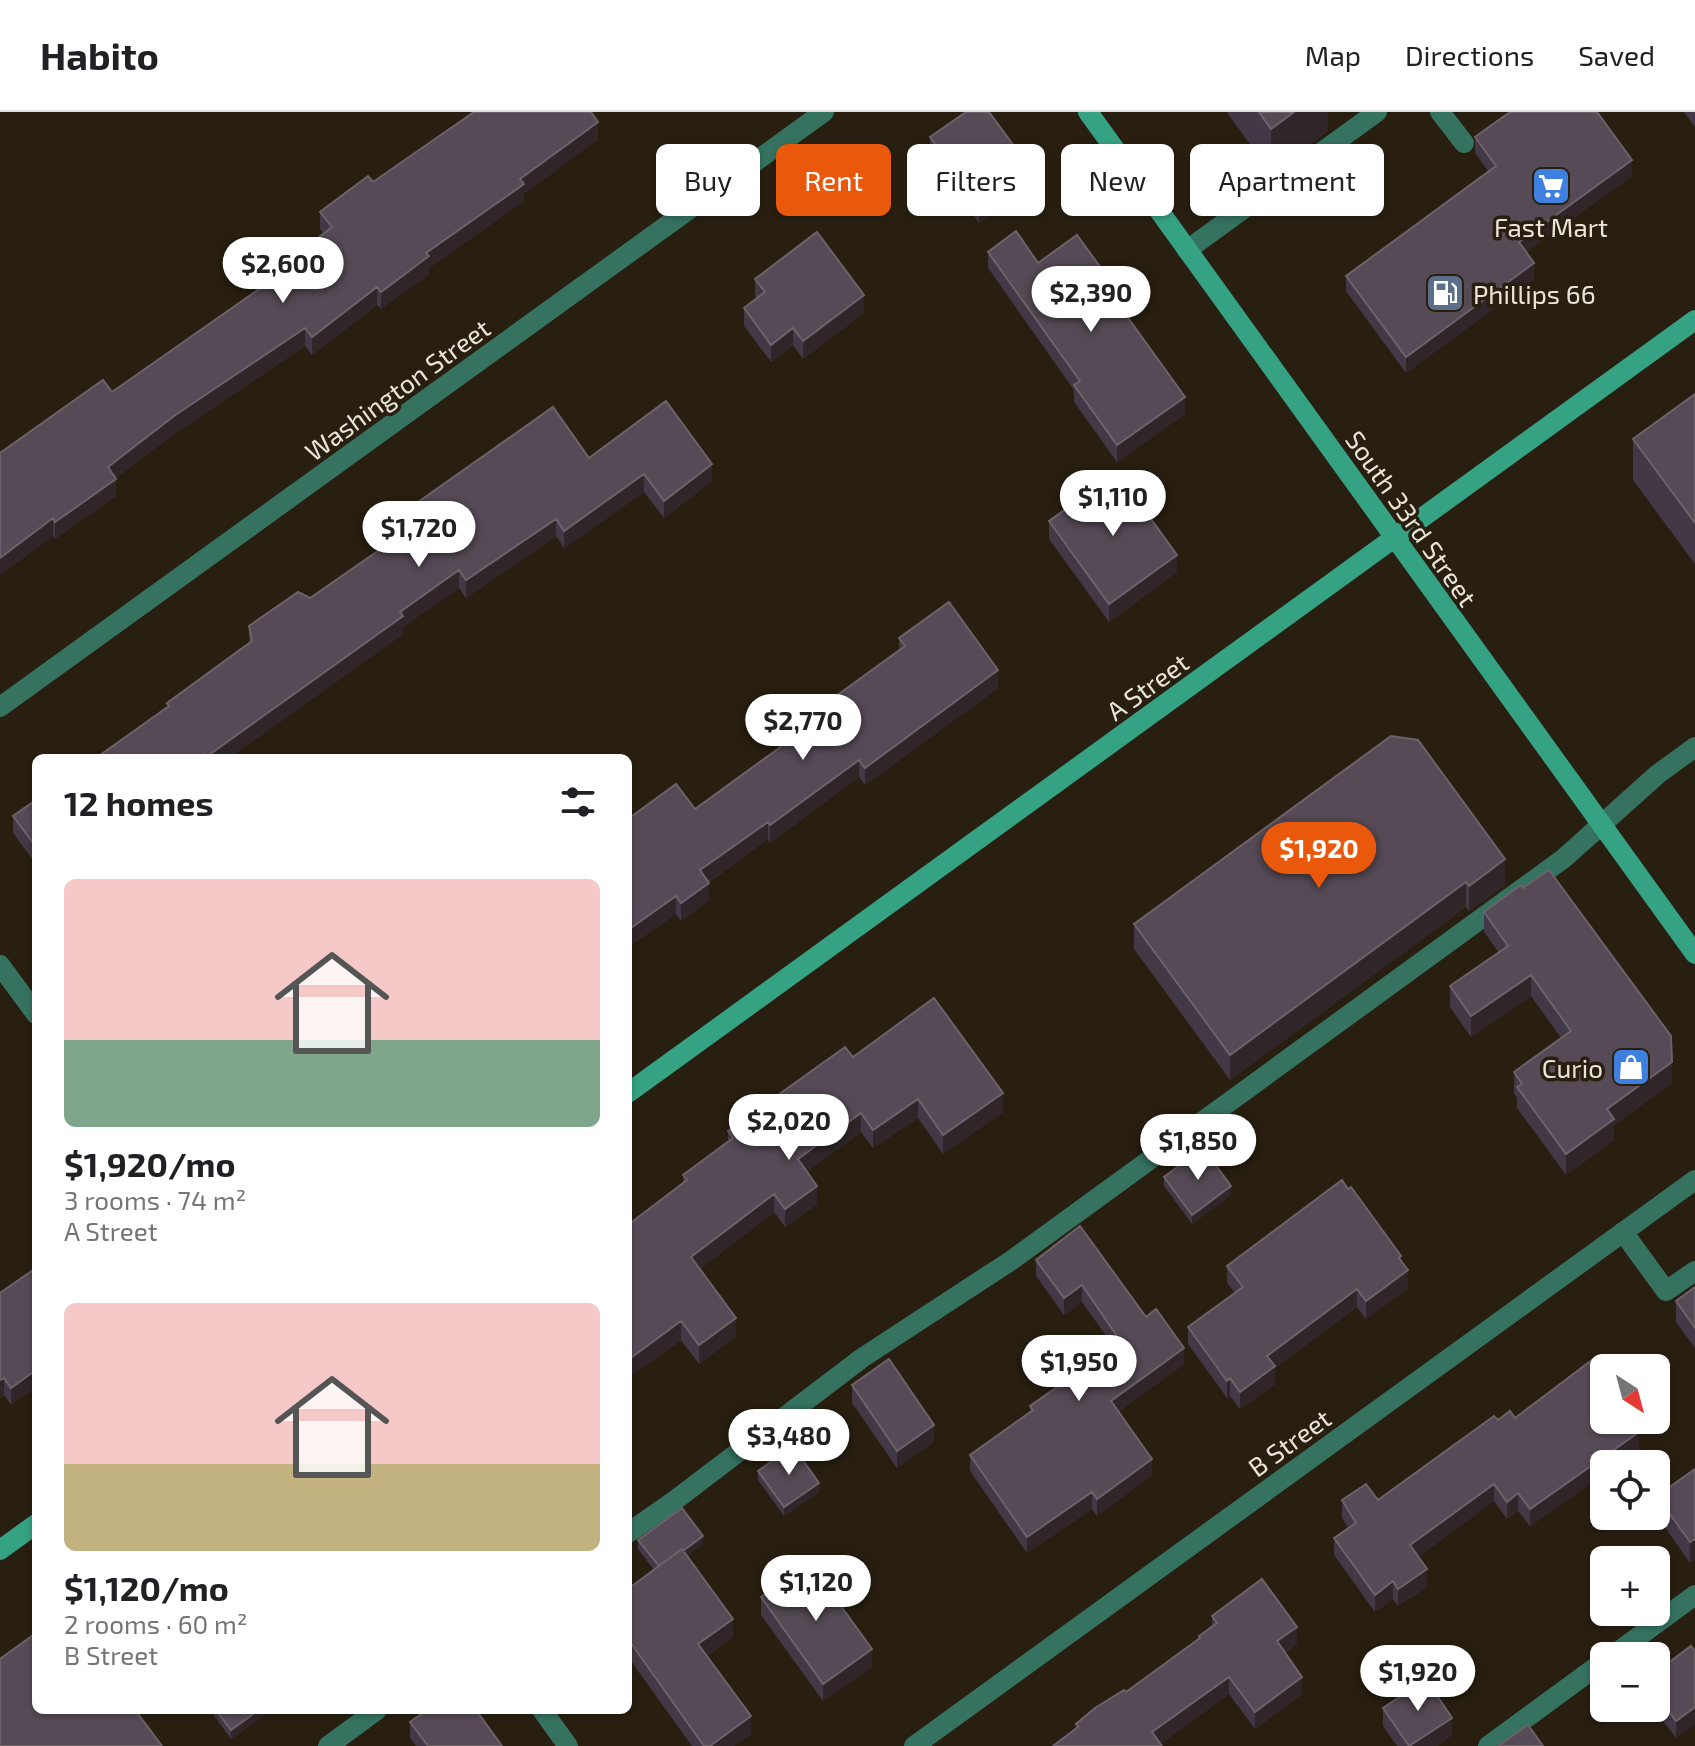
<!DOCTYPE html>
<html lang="en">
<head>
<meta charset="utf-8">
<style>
  :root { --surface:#fff; --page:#f2f2f2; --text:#202124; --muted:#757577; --line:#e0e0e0; --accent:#ea580c }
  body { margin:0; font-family:"Exo 2",sans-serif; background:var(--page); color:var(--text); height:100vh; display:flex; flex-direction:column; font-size:30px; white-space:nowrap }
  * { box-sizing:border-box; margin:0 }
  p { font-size:26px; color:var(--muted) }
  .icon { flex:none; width:44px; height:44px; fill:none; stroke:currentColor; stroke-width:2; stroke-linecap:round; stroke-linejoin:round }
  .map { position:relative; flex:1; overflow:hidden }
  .drawer { position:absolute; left:32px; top:642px; width:600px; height:960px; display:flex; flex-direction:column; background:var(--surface); border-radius:12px; box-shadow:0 2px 6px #0004 }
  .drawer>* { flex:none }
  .top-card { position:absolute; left:656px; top:32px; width:760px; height:72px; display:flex; gap:16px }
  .needle { width:52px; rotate:144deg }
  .fabs { position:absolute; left:1590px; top:1242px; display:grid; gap:16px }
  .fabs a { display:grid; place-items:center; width:80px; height:80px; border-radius:12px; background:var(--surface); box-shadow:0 2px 6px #0004; font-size:40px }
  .price { position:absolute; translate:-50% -68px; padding:0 18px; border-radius:28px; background:#fff; color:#222; font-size:26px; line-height:52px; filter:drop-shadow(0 2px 4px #0008) }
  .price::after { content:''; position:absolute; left:50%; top:48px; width:24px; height:18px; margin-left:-12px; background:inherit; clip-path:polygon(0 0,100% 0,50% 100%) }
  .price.active { background:var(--accent); color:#fff }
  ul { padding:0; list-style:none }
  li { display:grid; align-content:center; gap:16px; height:424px; padding:0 32px }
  li span { display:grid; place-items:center; height:248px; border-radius:12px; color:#555 }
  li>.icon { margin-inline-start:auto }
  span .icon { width:144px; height:144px; fill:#fffc; stroke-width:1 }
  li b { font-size:34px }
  h2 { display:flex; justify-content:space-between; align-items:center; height:96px; padding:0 32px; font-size:34px }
  .pill { padding:0 28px; border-radius:12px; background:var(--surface); box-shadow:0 2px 6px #0004; font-size:28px; line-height:72px }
  .pill.active { background:var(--accent); color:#fff }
  header { display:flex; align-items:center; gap:48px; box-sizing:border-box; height:112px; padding:0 40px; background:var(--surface); border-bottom:2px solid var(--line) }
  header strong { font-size:38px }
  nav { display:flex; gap:44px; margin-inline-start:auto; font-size:28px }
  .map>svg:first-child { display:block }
</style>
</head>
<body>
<header>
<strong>Habito</strong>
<nav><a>Map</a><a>Directions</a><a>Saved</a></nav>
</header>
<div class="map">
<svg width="1695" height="1634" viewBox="0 0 1695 1634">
  <rect width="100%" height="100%" fill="#281f10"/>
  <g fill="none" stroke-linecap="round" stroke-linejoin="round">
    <!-- service -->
    <path stroke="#357360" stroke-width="20" d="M1440,0l24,31
      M1187,138l190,-138
      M1623,1120l43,59 29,-20
      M628,1421l46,-32 188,-143 150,-98 551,-401 95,-85 37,-27
      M1612,1544l83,-61
      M328,1634l49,-36
      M1488,1634l116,-85"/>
    <!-- minor -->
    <path stroke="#357360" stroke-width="20" d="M0,595l824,-595
      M0,853l36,49
      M542,1598l26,36
      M914,1634l781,-566"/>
    <!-- secondary -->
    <path stroke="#36a284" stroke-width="20" d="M1088,0l607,842
      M628,981l1067,-773
      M0,1438l36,-26"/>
  </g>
  <!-- wall -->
  <path fill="#433845" d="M1228,0h100v19l-57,42 -43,-59z
    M1684,0h11v15z
    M930,25l101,50 -52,36 -49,-68z
    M1475,25l157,39 -106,76 8,27 -128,94 -60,-82v-15l142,-105 -13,-18z
    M598,27l-74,55v7l-95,67v6l-48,35 -4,-4 -65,50 -7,-9 -131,88 -58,44v18l-61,43 -2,-3 -53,39v-122l112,-61 154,-108v-6l57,-45 -3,-4v-17l53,-30z
    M988,140l50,11 76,35 71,116 -68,48 -43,-60v-12l-86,-122z
    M755,167l109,34 -61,46 -10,-14 -22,17 -27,-36v-18l12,-10 -1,-2z
    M1695,282v170l-62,-84v-41z
    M589,346l123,23 -48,37 -20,-26 -80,56 -8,-12 -90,62 -7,-10 -56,39v7l-174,124h-133l71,-50v-5l82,-60v-17l61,-28 106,-74 -2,-2v-17z
    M1049,409l128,51 -68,50 -60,-83z
    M899,526l99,50 -133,97 -6,-8 -89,66 -2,-4 -59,43v18l-28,21 -5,-7 -48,33 67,-138 126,-91v-11l78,-57z
    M36,688v64l-23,-31v-17z
    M1505,747v26l-36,26 -3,-4 -236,173 -96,-131v-25z
    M1484,800l188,171 -58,42v15l-48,35 -49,-67v-10l-3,-5v-21l47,-34 -30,-42 -60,41 -21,-30v-21l49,-33 -15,-21z
    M853,945l150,55 -60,42 -25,-36 -45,30 -12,-16 -55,40 11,32 -32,23 -11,-15 -74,57 36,67 -37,28 -18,-24 -53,38 55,-196v-7l45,-33v-11z
    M1164,1065l67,18 -39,29 -28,-38z
    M1036,1148l110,57 38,47 -66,48 34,63 -55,41 -5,-7 -65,44 -57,-82v-16l60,-43v-6l84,-59 -32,-45 -18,13 -28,-39z
    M1401,1149l7,27 -42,31 -9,-12 -82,61v16l-35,25 -10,-13 -3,2 -39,-54v-17l47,-34 -8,-10v-17z
    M36,1156l-25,137 -7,-10 -4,3v-105z
    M1695,1175v61l-19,-26v-21z
    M852,1273l82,57 -37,26 -45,-65z
    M1515,1306l116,2 8,30 -20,14h-15v10l-74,52 -12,-15 -11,8 -13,-18 -76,56 9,30 -29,19 -5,-7 -18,13 -41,-57v-17l14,-10 -6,-10v-18h36l120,-80z
    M1695,1357v90l-5,4 -33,-47v-20z
    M758,1359l61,21 -35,24 -26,-36z
    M638,1428l65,4 -16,12 46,81 -26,19 44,78 -17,12h-42l-64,-89v-68l26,-19 -16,-21z
    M761,1485l111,70 -49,34 -62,-86z
    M1212,1504l85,28 -12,9 17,41 -47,35 -26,-35 -69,50 -84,-16v-4l50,-32 73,-53v-3l13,-9z
    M1695,1539v73l-19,14 -23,-30h3v-36z
    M1383,1596l69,27 -15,11h-40l-14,-20z
    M210,1598h54v5l-33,24z
    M410,1610l92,24h-86l-6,-8z"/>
  <!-- shaded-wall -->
  <path fill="#302629" d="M1294,0h34v19l-57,42v-44z
    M598,10v17l-74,55v7l-95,67v6l-48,35v-17l45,-39 94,-74z
    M1632,48v16l-113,82v-16z
    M1031,57v18l-52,36v-17z
    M1534,151v16l-128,94v-16z
    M1114,174v17l-6,-13z
    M377,175v18l-65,50v-18z
    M864,183v18l-61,46v-18z
    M305,216v18l-131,88 -66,50v-17l66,-51z
    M793,216v17l-22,17v-17z
    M1185,285v17l-68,48v-17z
    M712,352v17l-48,37v-17z
    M644,362v18l-80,56v-17z
    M116,367v17l-61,43v-17z
    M53,406v18l-53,39v-17z
    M556,407v17l-90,62v-18z
    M1177,443v17l-68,50v-18z
    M459,458v18l-56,39v7l-174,124h-23l194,-146z
    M998,558v18l-133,97v-17z
    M859,648v17l-89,66v-18z
    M768,710v17l-68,49v-18z
    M1505,747v26l-36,26v-25z
    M1466,770v25l-236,173v-25z
    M709,771v17l-28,21v-18z
    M676,784v18l-48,33v-17z
    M1531,863v21l-60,41v-21z
    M1672,950v21l-58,42v15l-48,35v-21l41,-45z
    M1003,981v19l-60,42v-19z
    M918,987v19l-45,30v-18z
    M861,1001v19l-63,46v-19z
    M817,1074v18l-32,23v-18z
    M1231,1074v9l-39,29v-9z
    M774,1082v18l-83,64v-19z
    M1408,1158v18l-42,31v-18z
    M1082,1173v17l-18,13v-17z
    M1357,1177v18l-82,61v16l-35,25v-17l27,-36z
    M736,1206v18l-37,28v-19z
    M681,1209v19l-53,38v-18z
    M1184,1236v16l-73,53v-16z
    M36,1258v17l-25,18v-17z
    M4,1266v17l-4,3v-18z
    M1230,1266v18l-3,2v-17z
    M934,1313v17l-37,26v-17z
    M1639,1320v18l-20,14h-15v10l-74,52v-17z
    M1152,1347v16l-55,41v-17z
    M819,1371v9l-35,24v-9z
    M1494,1372v17l-84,62v-18z
    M1092,1380v17l-65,44v-16z
    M1518,1381v18l-11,8v-17z
    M703,1424v8l-43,33v-9z
    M1695,1427v20l-5,4v-21z
    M1427,1457v18l-29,19v-17z
    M1393,1469v18l-18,13v-17z
    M733,1507v18l-35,25v-18z
    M1297,1515v17l-20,14v-17z
    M872,1537v18l-49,34v-17z
    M1229,1565v17l-72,52 -5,-14z
    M1302,1565v17l-47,35v-17z
    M1695,1595v17l-19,14v-17z
    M259,1598h5v5l-33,24v-9z
    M751,1604v18l-17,12h-24z
    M1452,1606v17l-15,11h-26z"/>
  <!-- building -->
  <path fill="#554a55" stroke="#6c626a" stroke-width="2" d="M474,0h117l7,10 -78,57 4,5 -98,69 3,3 -48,36 -4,-5 -65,50 -7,-9 -131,88 -66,51 8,12 -61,43 -2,-4 -53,40v-105l103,-73 9,12 157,-110 -3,-4 66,-51 -12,-15 48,-36 5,6z
    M966,0h23l42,57 -52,37 -49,-69z
    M1259,0h35l-23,17z
    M1510,0h87l35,48 -113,82 15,21 -128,94 -60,-81 150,-110 -21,-29z
    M1016,119l22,32 39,-28 37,51 -6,4 77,107 -68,48 -43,-60 6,-4 -92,-129z
    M817,120l47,63 -61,46 -10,-13 -22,17 -27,-37 21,-16 -10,-13z
    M1695,282v129l-62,-84z
    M666,289l46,63 -48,37 -20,-27 -80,57 -8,-12 -90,61 -7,-10 -59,42 3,4 -197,141 -2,-3 -5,4h-103l73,-52 -2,-3 85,-62 -3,-15 49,-34 12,6 114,-79 -10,-14 139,-98 36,51z
    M1117,360l60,83 -68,49 -60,-83z
    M949,490l49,68 -133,98 -6,-8 -89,65 -2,-3 -68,48 9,13 -28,20 -5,-7 -48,34v-111l48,-35 19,25 131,-95 -5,-7 84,-61 -6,-8z
    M1391,624l27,4 87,119 -36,27 -3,-4 -236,173 -96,-131z
    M36,688v47l-23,-31z
    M1549,758l122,166 1,26 -65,47 7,10 -48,35 -49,-67 5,-3 -8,-12 57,-41 -40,-56 -60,41 -21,-30 58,-40 -24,-34 37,-27 2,3z
    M934,886l69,95 -60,42 -25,-36 -45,31 -12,-17 -63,46 19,27 -32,23 -11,-15 -83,63 45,61 -37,27 -18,-24 -53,39v-135l59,-45 -4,-5 50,-37 -5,-7 117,-84 8,10z
    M1203,1036l28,38 -39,29 -28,-38z
    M1342,1068l6,9 3,-2 50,69 -2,2 9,12 -42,31 -9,-12 -90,67 8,10 -35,26 -10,-14 -3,3 -39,-54 55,-40 -16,-21z
    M1080,1114l66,91 10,-8 28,39 -73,53 41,58 -55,40 -5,-7 -65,45 -57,-82 63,-45 -3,-4 91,-64 -39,-57 -18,13 -28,-38z
    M36,1156v102l-25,18 -7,-10 -4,2v-87z
    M1695,1175v41l-19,-27z
    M889,1247l45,66 -37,26 -45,-66z
    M1592,1248l12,16v44h26l9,12 -109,77 -12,-16 -11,9 -13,-18 -84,61 17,24 -29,20 -5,-8 -18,14 -41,-57 22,-15 -14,-23 24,-16 12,16 116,-84 4,4 12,-9 5,7z
    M793,1334l26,37 -35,24 -26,-36z
    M1695,1357v70l-5,3 -33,-46z
    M682,1396l21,28 -20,15 -1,-2 -23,17 -21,-26z
    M682,1437l51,70 -35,25 53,72 -41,30h-6l-76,-107v-50z
    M809,1450l63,87 -49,35 -62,-87z
    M1262,1467l35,48 -20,14 25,36 -47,35 -26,-35 -77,55 10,14h-109l25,-19 -2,-3 19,-16 29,-18 2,2 74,-54 -1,-2 18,-13 -5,-7z
    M36,1521v77h99l27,36h-162v-87z
    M1691,1534l4,5v56l-19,14 -20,-27v-22z
    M1426,1567l26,39 -43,28 -26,-38z
    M216,1598h43l-28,20z
    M427,1598h49l26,36h-74l-18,-24z
    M1528,1613l15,21h-45z"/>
  <!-- icons -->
  <defs>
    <g id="supermarket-square" transform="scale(2)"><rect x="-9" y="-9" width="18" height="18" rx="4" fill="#3f7fe0" stroke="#281f10"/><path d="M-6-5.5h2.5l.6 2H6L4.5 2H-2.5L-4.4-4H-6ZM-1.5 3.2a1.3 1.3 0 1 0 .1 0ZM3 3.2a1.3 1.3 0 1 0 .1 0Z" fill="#fff"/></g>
    <g id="fuel-square" transform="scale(2)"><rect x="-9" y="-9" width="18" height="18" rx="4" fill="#5c6f8a" stroke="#281f10"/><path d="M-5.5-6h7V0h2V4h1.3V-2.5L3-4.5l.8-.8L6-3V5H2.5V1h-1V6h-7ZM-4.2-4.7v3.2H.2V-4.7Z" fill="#fff"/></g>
    <g id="shop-square" transform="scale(2)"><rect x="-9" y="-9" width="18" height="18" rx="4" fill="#3f7fe0" stroke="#281f10"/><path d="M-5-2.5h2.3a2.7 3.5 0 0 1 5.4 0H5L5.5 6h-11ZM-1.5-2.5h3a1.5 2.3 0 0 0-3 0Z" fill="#fff"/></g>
  </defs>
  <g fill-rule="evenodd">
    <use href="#supermarket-square" x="1551" y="74"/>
    <use href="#fuel-square" x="1445" y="181"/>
    <use href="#shop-square" x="1631" y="955"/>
  </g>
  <g text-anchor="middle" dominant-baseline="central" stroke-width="7" stroke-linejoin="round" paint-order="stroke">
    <!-- poi labels -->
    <g font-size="26" fill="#ebe4db" stroke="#281f10">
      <text x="1551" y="114">Fast Mart</text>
      <text x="1473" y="181" text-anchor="start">Phillips 66</text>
      <text x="1603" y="955" text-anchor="end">Curio</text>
    </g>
    <!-- street labels -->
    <g font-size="26" fill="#ebe4db" stroke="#281f10">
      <text transform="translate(397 277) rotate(-36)">Washington Street</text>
      <text transform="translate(1412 406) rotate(55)">South 33rd Street</text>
      <text transform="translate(1147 574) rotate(-36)">A Street</text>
      <text transform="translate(1289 1330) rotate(-36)">B Street</text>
    </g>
  </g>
</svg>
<div class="fabs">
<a><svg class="needle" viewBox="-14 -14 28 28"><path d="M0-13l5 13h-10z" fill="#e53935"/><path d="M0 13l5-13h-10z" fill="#757577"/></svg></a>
<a><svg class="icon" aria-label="locate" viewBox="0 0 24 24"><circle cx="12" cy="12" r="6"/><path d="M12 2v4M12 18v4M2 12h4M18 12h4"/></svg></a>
<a>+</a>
<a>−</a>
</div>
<b class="price" style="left:283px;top:193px">$2,600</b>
<b class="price" style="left:1091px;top:222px">$2,390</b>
<b class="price" style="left:1113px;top:426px">$1,110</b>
<b class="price" style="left:419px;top:457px">$1,720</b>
<b class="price" style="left:803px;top:650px">$2,770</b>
<b class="price active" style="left:1319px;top:778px">$1,920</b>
<b class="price" style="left:789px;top:1050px">$2,020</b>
<b class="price" style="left:1198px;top:1070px">$1,850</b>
<b class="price" style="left:1079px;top:1291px">$1,950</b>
<b class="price" style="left:789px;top:1365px">$3,480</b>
<b class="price" style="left:816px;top:1511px">$1,120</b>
<b class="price" style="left:1418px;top:1601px">$1,920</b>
<div class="top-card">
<a class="pill">Buy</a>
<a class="pill active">Rent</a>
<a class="pill">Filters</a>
<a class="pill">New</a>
<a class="pill">Apartment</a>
</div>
<section class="drawer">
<h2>12 homes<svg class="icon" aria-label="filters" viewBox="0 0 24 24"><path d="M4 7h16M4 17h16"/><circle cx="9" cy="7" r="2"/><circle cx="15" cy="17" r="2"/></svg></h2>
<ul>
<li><span style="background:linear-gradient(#f6c9c9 65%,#7fa58c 0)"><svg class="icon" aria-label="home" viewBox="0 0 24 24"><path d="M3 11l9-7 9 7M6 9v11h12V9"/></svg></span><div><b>$1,920/mo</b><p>3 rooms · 74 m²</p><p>A Street</p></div></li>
<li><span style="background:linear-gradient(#f6c9c9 65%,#c2b280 0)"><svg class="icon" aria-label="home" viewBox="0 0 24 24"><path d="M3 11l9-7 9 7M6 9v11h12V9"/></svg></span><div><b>$1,120/mo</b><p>2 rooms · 60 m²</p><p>B Street</p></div></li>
</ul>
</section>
</div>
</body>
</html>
